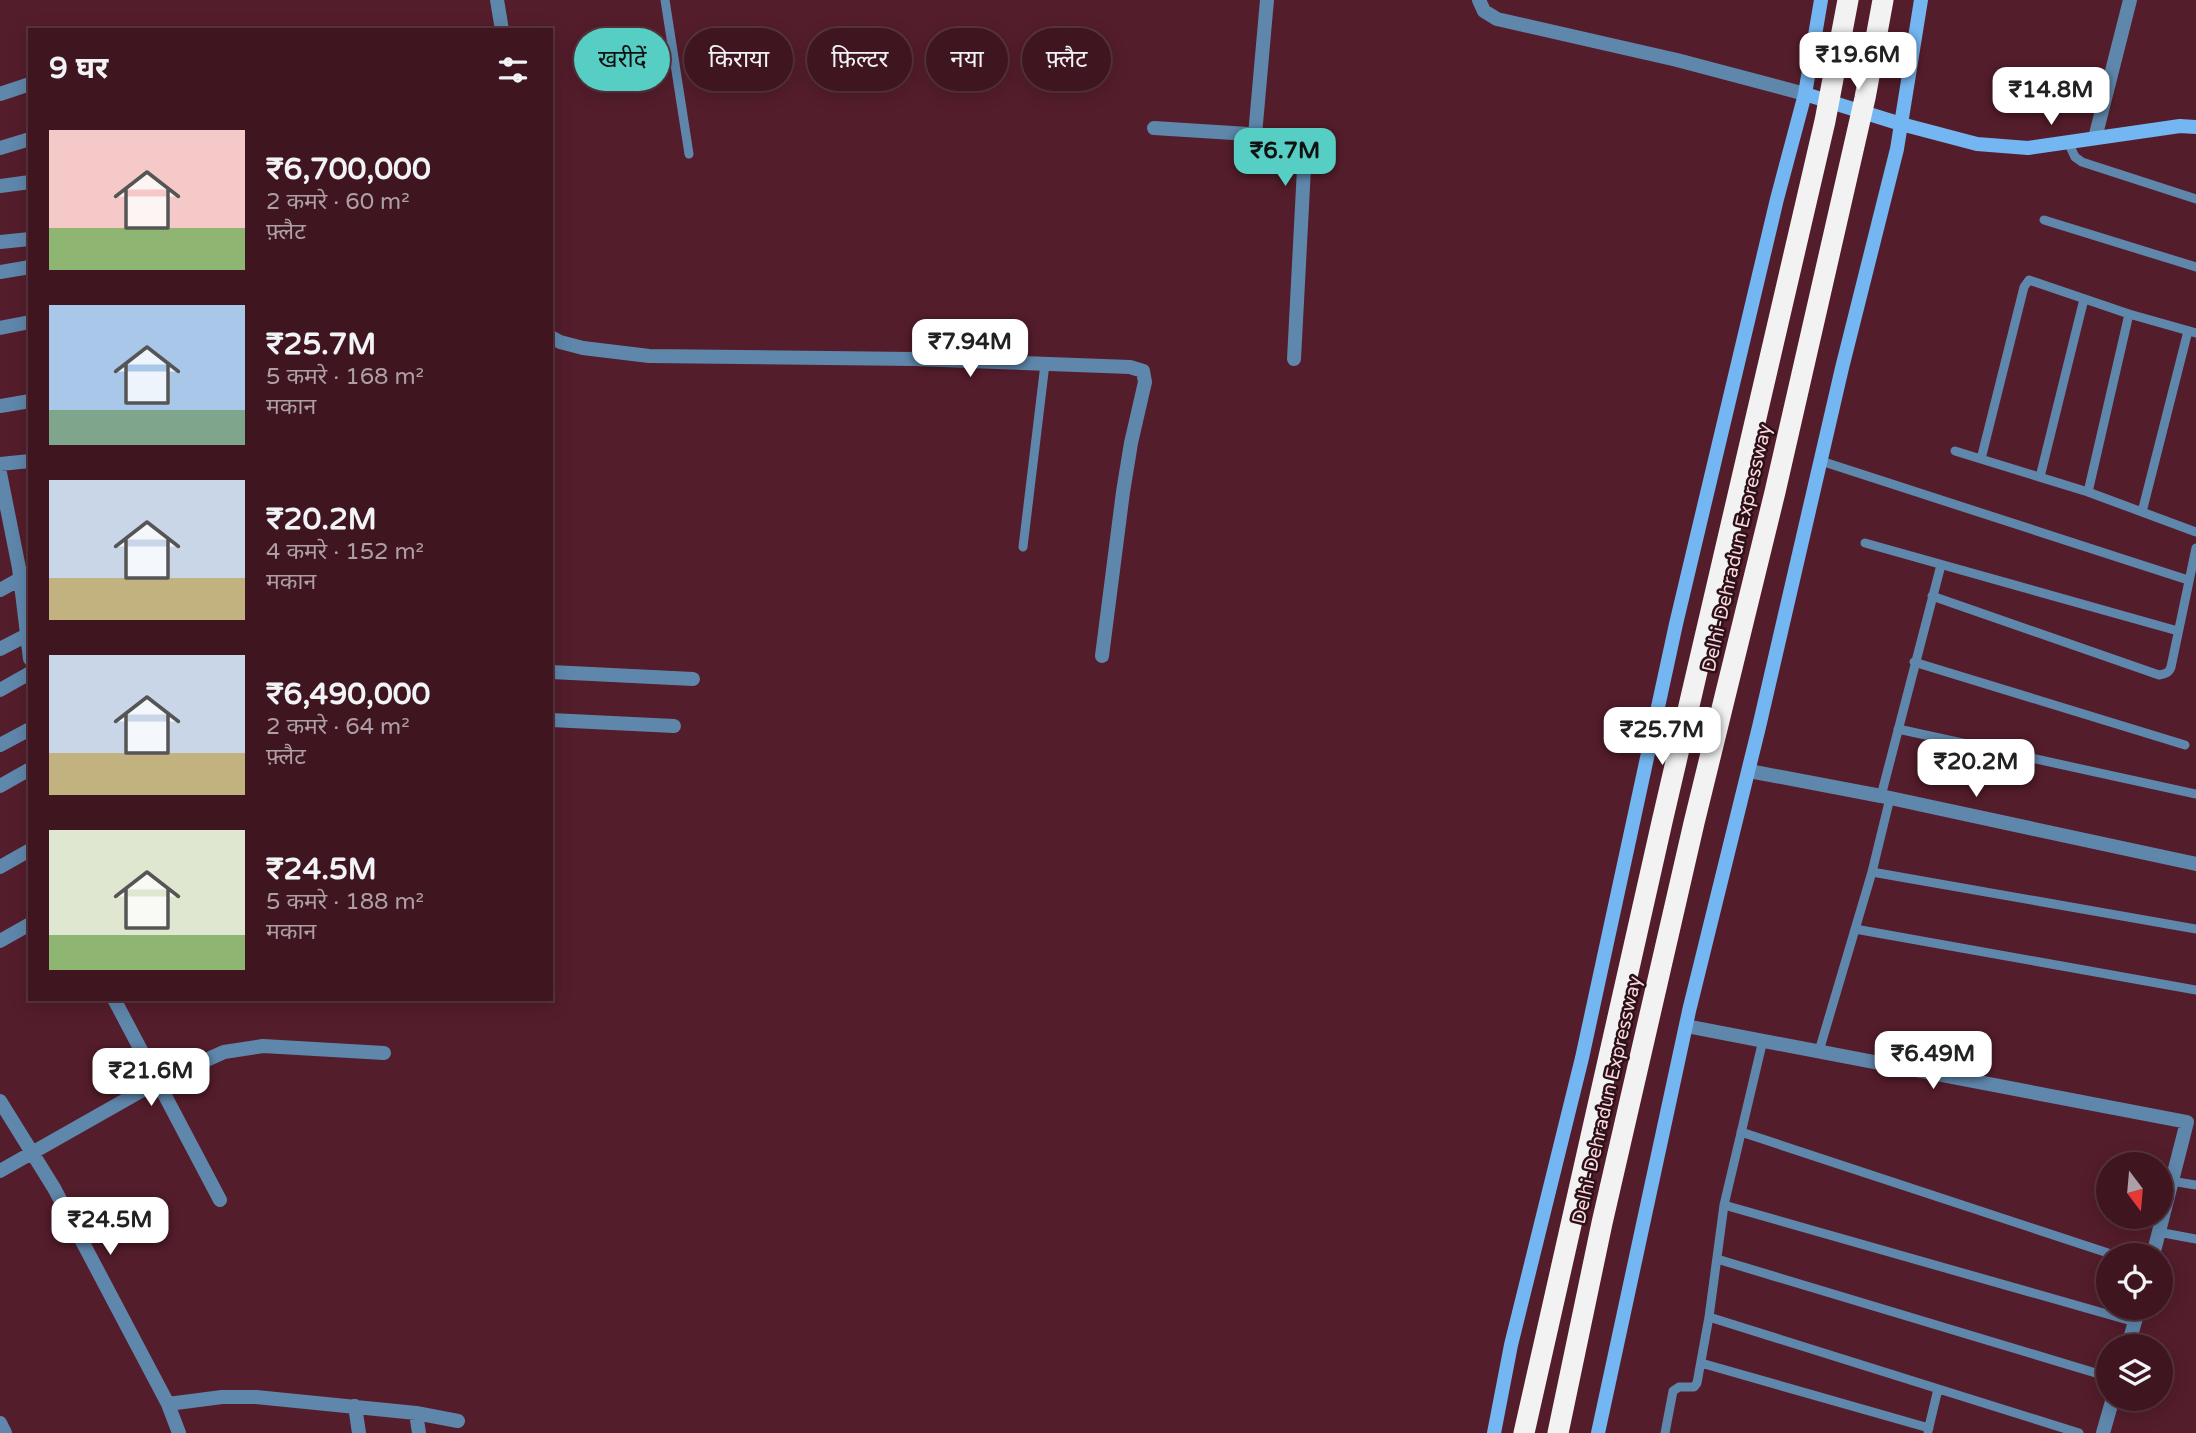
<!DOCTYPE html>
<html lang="hi">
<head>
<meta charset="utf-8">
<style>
  :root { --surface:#3f1620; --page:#461f29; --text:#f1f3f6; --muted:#ad9fa5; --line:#58353e; --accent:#56cec3 }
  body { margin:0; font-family:"Varela Round","Noto Sans Devanagari",sans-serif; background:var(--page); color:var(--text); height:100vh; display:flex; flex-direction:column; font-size:26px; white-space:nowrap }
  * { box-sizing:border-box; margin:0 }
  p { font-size:23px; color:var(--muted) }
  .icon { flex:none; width:38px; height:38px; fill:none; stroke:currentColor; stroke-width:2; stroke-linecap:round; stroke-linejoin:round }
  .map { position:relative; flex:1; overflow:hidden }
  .panel { position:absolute; left:28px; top:28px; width:525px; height:973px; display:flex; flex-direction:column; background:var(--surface); border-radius:0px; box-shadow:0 4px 18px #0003,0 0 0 2px var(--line) }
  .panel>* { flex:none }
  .top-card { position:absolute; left:574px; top:28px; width:665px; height:63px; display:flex; gap:14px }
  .needle { width:46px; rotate:164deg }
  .tools { position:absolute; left:2096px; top:1152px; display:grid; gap:14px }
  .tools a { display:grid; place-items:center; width:77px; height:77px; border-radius:50%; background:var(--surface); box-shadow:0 4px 18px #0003,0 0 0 2px var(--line); font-size:35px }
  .price { position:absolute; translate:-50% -60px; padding:0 16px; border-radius:14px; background:#fff; color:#222; font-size:23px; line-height:46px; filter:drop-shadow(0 2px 4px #0008) }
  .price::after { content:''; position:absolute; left:50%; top:42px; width:21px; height:16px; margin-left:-10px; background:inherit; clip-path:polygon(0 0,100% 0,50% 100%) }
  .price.on { background:var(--accent); color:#111 }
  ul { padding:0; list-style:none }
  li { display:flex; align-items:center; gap:21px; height:175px; padding:0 21px }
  li span { display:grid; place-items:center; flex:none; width:196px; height:140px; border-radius:0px; color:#555 }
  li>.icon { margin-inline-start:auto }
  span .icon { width:84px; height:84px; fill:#fffc; stroke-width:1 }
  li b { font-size:30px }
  h2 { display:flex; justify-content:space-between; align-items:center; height:84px; padding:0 21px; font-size:30px }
  .chip { padding:0 24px; border-radius:32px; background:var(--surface); box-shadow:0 4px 18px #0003,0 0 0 2px var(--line); font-size:24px; line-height:63px }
  .chip.on { background:var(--accent); color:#111 }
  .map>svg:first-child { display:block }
</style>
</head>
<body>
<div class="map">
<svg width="2196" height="1433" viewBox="0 0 2196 1433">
  <rect width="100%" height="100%" fill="#541d2b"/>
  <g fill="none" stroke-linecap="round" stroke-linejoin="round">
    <!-- lane -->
    <path stroke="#5f87ac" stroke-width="9" d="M665,0l24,154
      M2068,142l7,15 7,5 114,37
      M2044,220l152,47
      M1955,451l133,41 108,40
      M1981,459l43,-172 5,-7 100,34 67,19
      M1821,461l367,119
      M2040,477l44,-178
      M2088,492l41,-178
      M2142,512l46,-181
      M1865,543l313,88
      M1023,547l22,-183
      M1932,596l227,79c6,-1 10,-2 12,-8l25,-119
      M1914,662l271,83
      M1898,729l298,65
      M1881,796l60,-231
      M1872,872l324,57
      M1855,929l341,61
      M1819,1051l53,-179 18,-74
      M1741,1132l373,123
      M2171,1181l25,4
      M1724,1205l411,117
      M2158,1232l38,7
      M1717,1259l392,118
      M1709,1317l370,116
      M1701,1363l228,65
      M1928,1431l10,-42
      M1665,1433l8,-42 6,-4h15l3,-4 12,-66 15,-112 39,-165"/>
    <!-- street -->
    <path stroke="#5f87ac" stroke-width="14" d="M497,0l5,30
      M1479,0l5,11 13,8 180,41 128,34
      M0,94l30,-10
      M1154,128l143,9 6,3 2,9 -11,210
      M1255,135l12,-135
      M2095,138l35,-138
      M0,148l30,-9
      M0,186l30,-4
      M0,242l30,-3
      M0,272l30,-5
      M0,328l30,-6
      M551,337l9,5 23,6 66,8 266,3 215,8 13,4 2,11 -14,61 -8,49 -21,164
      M0,406l30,-5
      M0,464l30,-3
      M0,473l19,95 11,91
      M0,590l20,-11
      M0,649l27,-14
      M551,672l142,7
      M0,690l30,-17
      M551,720l123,6
      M0,745l30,-16
      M1749,771l132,25 315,68
      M0,786l30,-17
      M0,867l30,-17
      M0,941l30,-17
      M114,999l106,201
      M1686,1026l501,96 -34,133
      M0,1101l54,87 114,216 11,29
      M0,1171l157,-89 67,-30 39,-6 121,7
      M2128,1346l11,-39
      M168,1404l54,-7h34l160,16 42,8
      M355,1406l4,27
      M416,1413l3,20
      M0,1423l5,10
      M2103,1433l10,-35"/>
    <!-- secondary -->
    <path stroke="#74b6f1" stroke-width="14" d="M1805,94l96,30 76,20 51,4 152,-22 16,1
      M1494,1433l17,-88 71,-287 94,-434 101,-425 28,-105 16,-94
      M1598,1433l91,-422 70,-284 83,-359 55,-219 24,-149"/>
    <!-- highway -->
    <path stroke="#f2f2f2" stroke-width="21" d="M1524,1433l138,-611 163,-701 23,-121
      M1558,1433l44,-210 92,-400 81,-331 90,-394 18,-98"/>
  </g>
  <g text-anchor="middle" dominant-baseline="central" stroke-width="5" stroke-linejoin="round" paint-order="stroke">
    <!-- street labels -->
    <g font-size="19" fill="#fad6dc" stroke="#2a1117">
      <text transform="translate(1737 548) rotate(-77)">Delhi-Dehradun Expressway</text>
      <text transform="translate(1607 1100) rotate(-77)">Delhi-Dehradun Expressway</text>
    </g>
  </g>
</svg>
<div class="tools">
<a><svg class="needle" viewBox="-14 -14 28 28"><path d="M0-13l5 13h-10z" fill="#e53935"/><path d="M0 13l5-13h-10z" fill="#ad9fa5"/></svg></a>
<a><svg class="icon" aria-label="locate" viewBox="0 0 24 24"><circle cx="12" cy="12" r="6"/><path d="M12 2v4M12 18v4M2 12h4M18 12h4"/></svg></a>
<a><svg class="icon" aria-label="layers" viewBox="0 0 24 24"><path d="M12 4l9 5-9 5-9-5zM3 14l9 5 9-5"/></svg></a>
</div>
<b class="price" style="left:1858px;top:92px">₹19.6M</b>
<b class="price" style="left:2051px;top:127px">₹14.8M</b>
<b class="price on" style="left:1285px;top:188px">₹6.7M</b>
<b class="price" style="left:970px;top:379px">₹7.94M</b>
<b class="price" style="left:1662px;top:767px">₹25.7M</b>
<b class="price" style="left:1976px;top:799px">₹20.2M</b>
<b class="price" style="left:1933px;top:1091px">₹6.49M</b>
<b class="price" style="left:151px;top:1108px">₹21.6M</b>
<b class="price" style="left:110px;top:1257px">₹24.5M</b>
<div class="top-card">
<a class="chip on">खरीदें</a>
<a class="chip">किराया</a>
<a class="chip">फ़िल्टर</a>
<a class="chip">नया</a>
<a class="chip">फ़्लैट</a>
</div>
<section class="panel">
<h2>9 घर<svg class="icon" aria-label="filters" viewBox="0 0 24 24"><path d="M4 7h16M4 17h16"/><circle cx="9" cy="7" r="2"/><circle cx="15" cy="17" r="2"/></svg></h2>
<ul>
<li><span style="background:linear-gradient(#f6c9c9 70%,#8fb573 0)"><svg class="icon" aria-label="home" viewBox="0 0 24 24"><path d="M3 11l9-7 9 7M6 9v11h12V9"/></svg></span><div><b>₹6,700,000</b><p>2 कमरे · 60 m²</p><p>फ़्लैट</p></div></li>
<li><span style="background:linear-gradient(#a9c7e8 75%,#7fa58c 0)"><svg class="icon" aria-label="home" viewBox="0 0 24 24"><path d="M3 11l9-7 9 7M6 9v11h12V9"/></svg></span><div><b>₹25.7M</b><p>5 कमरे · 168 m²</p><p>मकान</p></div></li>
<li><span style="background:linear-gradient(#c9d6e8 70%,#c2b280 0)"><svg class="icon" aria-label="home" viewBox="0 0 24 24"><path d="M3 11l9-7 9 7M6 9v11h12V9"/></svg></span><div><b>₹20.2M</b><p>4 कमरे · 152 m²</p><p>मकान</p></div></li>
<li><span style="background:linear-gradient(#c9d6e8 70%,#c2b280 0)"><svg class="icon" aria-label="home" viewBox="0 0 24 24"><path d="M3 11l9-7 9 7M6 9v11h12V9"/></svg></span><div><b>₹6,490,000</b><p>2 कमरे · 64 m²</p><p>फ़्लैट</p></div></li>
<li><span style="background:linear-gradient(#dfe7d0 75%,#8fb573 0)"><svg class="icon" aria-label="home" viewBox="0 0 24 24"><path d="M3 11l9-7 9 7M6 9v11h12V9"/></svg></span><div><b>₹24.5M</b><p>5 कमरे · 188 m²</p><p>मकान</p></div></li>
</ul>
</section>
</div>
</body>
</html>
